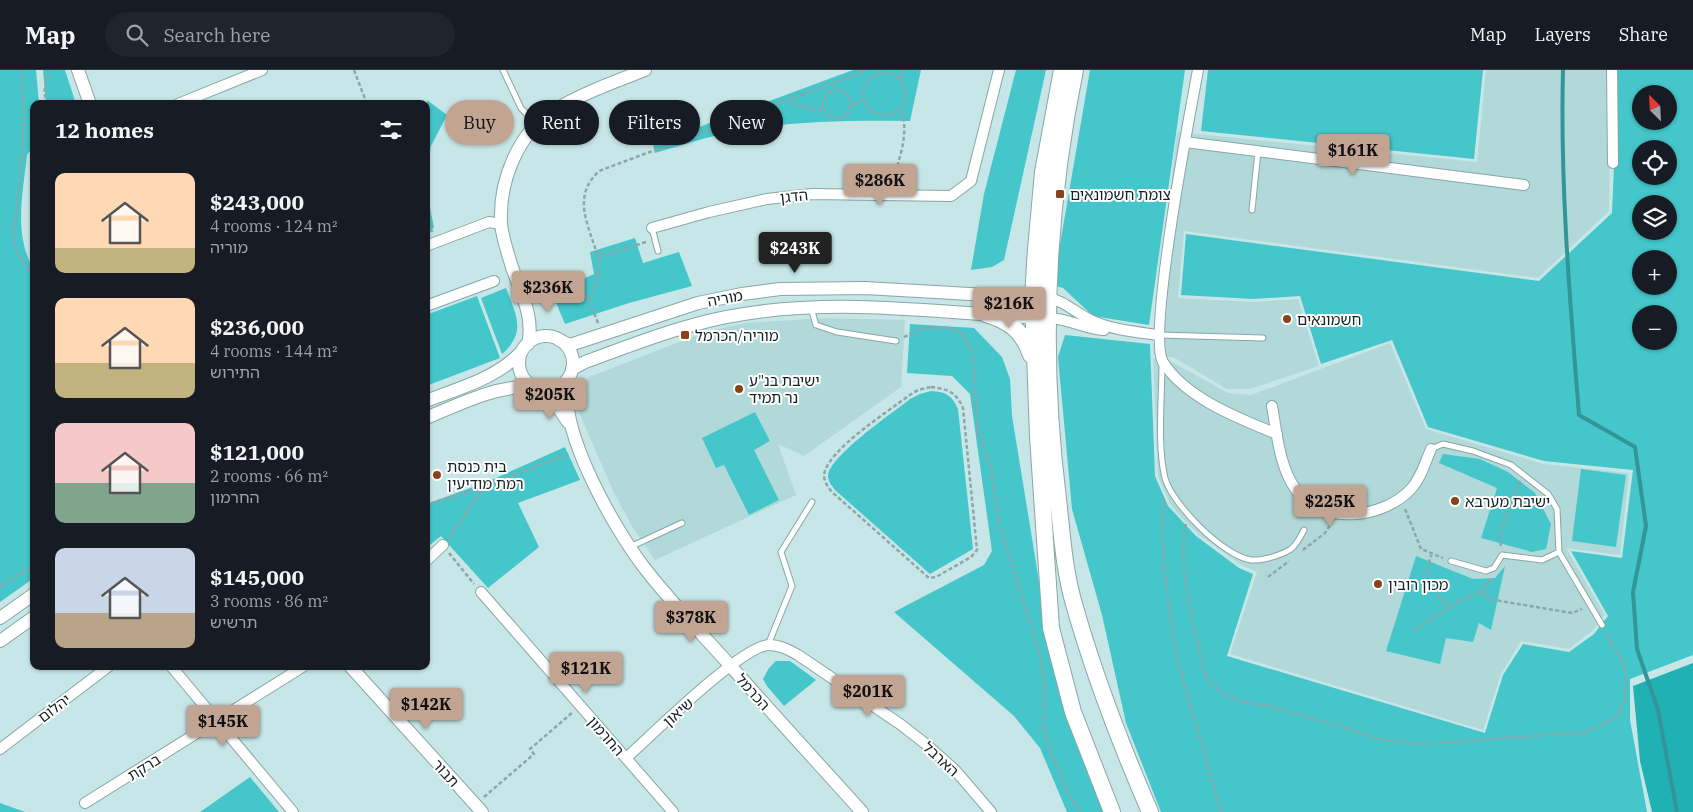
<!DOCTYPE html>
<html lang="en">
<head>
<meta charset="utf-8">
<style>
  :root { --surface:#171b24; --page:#20242c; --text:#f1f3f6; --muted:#9ea1a6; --line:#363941; --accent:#c2a493 }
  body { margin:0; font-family:"IBM Plex Serif","Noto Sans Hebrew",serif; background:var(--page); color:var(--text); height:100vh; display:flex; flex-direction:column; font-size:19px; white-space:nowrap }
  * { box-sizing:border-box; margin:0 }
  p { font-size:16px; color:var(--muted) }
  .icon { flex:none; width:28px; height:28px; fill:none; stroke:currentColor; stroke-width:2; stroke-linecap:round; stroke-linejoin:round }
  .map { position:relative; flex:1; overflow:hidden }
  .details { position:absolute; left:30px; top:30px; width:400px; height:570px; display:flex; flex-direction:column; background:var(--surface); border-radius:10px; box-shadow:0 1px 4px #0004 }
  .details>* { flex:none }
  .guide { position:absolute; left:445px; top:30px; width:475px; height:45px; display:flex; gap:10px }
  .needle { width:32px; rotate:336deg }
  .controls { position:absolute; left:1632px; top:15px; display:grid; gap:10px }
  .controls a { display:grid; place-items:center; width:45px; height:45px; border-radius:50%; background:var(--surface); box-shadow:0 1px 4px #0004; font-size:25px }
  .price { position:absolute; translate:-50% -42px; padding:0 11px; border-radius:5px; background:var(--accent); color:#111; font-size:16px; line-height:32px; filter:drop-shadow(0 1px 2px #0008) }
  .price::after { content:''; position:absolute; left:50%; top:30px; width:15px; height:11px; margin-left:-8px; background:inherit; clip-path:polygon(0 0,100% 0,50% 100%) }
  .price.on { background:#222; color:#fff }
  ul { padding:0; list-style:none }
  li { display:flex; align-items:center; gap:15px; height:125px; padding:0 25px }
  li span { display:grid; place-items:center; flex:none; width:140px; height:100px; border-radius:10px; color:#555 }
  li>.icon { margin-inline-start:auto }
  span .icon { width:60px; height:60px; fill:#fffc; stroke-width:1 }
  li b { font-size:21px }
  h2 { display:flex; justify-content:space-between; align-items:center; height:60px; padding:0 25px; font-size:21px }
  .chip { padding:0 18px; border-radius:22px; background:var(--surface); box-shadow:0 1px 4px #0004; font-size:18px; line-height:45px }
  .chip.on { background:var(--accent); color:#111 }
  header { display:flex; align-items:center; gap:30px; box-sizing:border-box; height:70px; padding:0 25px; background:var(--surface); border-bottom:1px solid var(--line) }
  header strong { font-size:24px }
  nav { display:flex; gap:28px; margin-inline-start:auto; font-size:18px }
  .search { width:350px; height:45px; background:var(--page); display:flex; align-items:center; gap:12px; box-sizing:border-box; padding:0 18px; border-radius:28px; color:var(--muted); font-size:19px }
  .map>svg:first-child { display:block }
</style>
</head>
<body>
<header>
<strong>Map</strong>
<div class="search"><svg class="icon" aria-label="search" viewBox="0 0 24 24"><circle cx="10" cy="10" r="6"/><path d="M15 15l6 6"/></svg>Search here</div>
<nav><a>Map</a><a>Layers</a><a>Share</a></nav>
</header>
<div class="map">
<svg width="1693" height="742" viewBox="0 0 1693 742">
  <rect width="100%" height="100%" fill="#c7e6e7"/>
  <!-- built -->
  <path fill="#b2d9d9" d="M1486,0h125l-2,141 -71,67 -354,-47 -6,67 75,4 45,-3 21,67 -69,23h-23l-52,-31 -22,-4 24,-222 300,30z
    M825,248l80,2 -4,67 -97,69 -26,-12 18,51 -141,65 -22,-32 -19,-35 -36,-83v-20l11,-13 116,-45 40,-9z
    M1390,273l36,86 118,35 85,9 -9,82 -54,-7 39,67 -13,16 -23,18 -48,-8 -20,33 -18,56 -253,-76 27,-82 -16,-7 -43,-31 -17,-17 -11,-13 -12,-28 -5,-118 19,4 56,31 23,2z"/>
  <!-- green -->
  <path fill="#44c6ca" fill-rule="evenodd" d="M0,0h36l3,34h-5v41l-7,10c-4,39 -14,79 7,115v308l-34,24z
    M43,0h22l11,34h-30z
    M853,0h68l-11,51c-64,-1 -130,0 -192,14 -21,5 -42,12 -63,18l-2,-9z
    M1016,0h30l-42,190 -12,7 -21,3 13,-76z
    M1090,0h95l-36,255 -56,-9 -30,-28 -7,-2 1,-24z
    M1208,0h275l-9,89 -273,-28z
    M1618,0h75v585l-63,24v41l17,92h-486l-35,-89 -24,-108 -30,-106 -14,-152 7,-22 85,9 5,132 13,30 28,30 43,32 14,6 -26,82 258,77 18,-58 20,-31 46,8 25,-18 14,-18 -37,-65 51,7 11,-88 -89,-9 -116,-34 -36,-87 -71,24 -21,-68 -47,3 -72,-4 5,-61 353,47 73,-68zM1641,24h28v27h-28zM1641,79h28v27h-28zM1641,134h28v27h-28zM1641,189h28v27h-28zM1641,244h28v27h-28z
    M427,30l20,15 -16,31 -5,22z
    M426,118l8,40 -8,3z
    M635,168l8,25 36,-11 13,34 -63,17 -64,21 -13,-31 42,-19 -4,-22z
    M506,218c10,27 21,44 -4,66l-21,-56z
    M477,226l23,62 -74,28v-71z
    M910,254l64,4 28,29 8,22 2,37 34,208 63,188h-42l-27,-64 -26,-32 -120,-104 90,-47 8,-14 -22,-157 -18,-18 -45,-3z
    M931,321c15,1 21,4 27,18l15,140 -43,25 -95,-84c-3,-5 -7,-8 -7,-14 2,-21 65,-63 82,-77l10,-5z
    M755,342l15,29 -16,9 25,50 -30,15 -25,-50 -8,3 -14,-30z
    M565,377l15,33 -62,23 21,44 -51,41 -47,-52 -15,12v-44l61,-22z
    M1443,384l37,5 28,13 27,21 16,31 -5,25 -14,3 -51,-14 16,-50 -58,-25z
    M1581,399l45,6 -10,72 -44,-6z
    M1416,486l57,23 22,-1 10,-12 -14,64 -12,-7 -6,19 -27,-4 -6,26 -54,-13z
    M776,591h14l26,19 -32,26 -17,-20 -4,-7 6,-11z
    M250,707l29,35h-79z
    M0,733l25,9h-25z"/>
  <!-- forest -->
  <path fill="#20b1b5" d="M1693,593v149h-41l-12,-51 -7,-75z"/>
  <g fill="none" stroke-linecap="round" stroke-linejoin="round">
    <!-- stream -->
    <path stroke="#329699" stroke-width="4" d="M1563,0c-3,115 7,231 16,345l56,32 11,79 -13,66 4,57 21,61 19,102"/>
    <!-- service casing -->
    <g stroke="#88a6a6" stroke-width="7">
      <path id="service" d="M503,0l18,38 15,16
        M1252,140l6,-59
        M652,158l6,23
        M811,238l5,17 21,7 59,9
        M1159,265l104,3
        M1162,293c0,34 -5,83 3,115 7,26 58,78 86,82 11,1 31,-5 40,-11 5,-4 10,-13 13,-19
        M1431,379l12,-5 30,7 38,14 37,29 9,15 2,43 43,73
        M630,477l52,-24
        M1451,491l35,10 8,-3 8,-13 40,5 17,-8
        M768,575l24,-59 -11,-34 31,-50"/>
    </g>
    <!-- minor casing -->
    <g stroke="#88a6a6" stroke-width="12">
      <path id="minor" d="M1198,0c-8,43 -51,265 -35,292 22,36 77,57 114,72
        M1612,0l1,93
        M178,34l84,-34
        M1185,72l339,43
        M652,158l57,-16 58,-13 45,-5 139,2 20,-15 28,-111
        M426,176l63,-24 12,2
        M1048,228c18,3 28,16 45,23 20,9 44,11 65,14
        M426,236l68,-25
        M1048,248c20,0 36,11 56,12
        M1272,336c5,28 7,60 24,84 25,36 87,29 115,-1 10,-11 14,-26 20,-40
        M426,491l17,-16
        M481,522l192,220
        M171,596l122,146
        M0,679l109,-83
        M626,688c25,-22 115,-112 143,-113 11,0 20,5 29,10l102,69 27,21 28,25 36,42
        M85,733l219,-137"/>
    </g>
    <!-- tertiary casing -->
    <g stroke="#88a6a6" stroke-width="14">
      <path id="tertiary" d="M78,0l12,34
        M519 293a27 27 0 1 1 54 0a27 27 0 1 1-54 0Z
        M559,270l11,5 128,-42 44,-9 38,-5 85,-1 175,10
        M528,274c7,-28 -9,-54 -17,-80 -4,-13 -9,-28 -10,-41 -2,-42 17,-91 54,-113 28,-17 59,-28 90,-40
        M572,299l13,-7c52,-19 104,-40 159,-48 98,-16 200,-1 298,4
        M569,307c-14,49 44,149 74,189 26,34 56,65 85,97 44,50 89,99 134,149
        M541,320l18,19 9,13
        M426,331c33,-13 72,-23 96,-50
        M426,348c34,-14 70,-33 108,-31
        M0,548l34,-24
        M0,571l34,-24
        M350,596l132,146"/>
    </g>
    <!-- primary casing -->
    <g stroke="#88a6a6" stroke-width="18">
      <path id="primary" d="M1062,0l-19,102 -7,77 -3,48 5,140 13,191 22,84 39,100
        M1075,0c-29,141 -35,285 -17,429 4,35 6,71 16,105 20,71 47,141 76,208
        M986,244c24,7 37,17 45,41"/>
    </g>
    <!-- path -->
    <path stroke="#8da6a7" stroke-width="2.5" stroke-dasharray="4 2.5" stroke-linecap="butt" d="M21,0l3,55 -7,86 -4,19 2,16 8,17 11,11
      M354,0l13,34
      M863 24a21 21 0 1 1 42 0a21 21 0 1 1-42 0Z
      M900,10l3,-10
      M823 34a14 14 0 1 1 28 0a14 14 0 1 1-28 0Z
      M788,30l11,6 26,5
      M48,34l-4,-11 5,-23
      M69,34l8,-3
      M851,35l13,-5
      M892,115c6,-24 19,-53 8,-78
      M426,147l6,15
      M646,172l-48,15c-9,-31 -27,-60 1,-86l269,-101
      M598,253l-10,-25c11,-14 12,-23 10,-41
      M904,267l17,-8 25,-2 15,6 11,17 6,81 13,37 8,55 41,132 4,27v46l9,31 16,36 11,17
      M931,317c17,2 25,5 32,21l14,142 -6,7 -35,20 -7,1 -97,-86c-4,-5 -8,-10 -8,-17 3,-25 64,-63 84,-79l10,-6z
      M1164,428l-2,28 3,52 11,77 45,157
      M426,435l43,-13 99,-38
      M1405,439l16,40 22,9
      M1186,454c-9,48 8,99 17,145l6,11 12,12 19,9 34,6 107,32 39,5 165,-12 32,-15 8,-16 1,-18 -2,-19 -18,-31
      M449,467l34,-49
      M1501,476l-2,-10 21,-55
      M1303,480l22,-17 6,-9
      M449,483l25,31
      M1432,483c-11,27 -1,35 17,54
      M1268,507l21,-16
      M0,517l34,-22
      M1482,521l5,7 7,2 78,13 10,-4
      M1413,561l46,-30 23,-10 9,-12
      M484,727l50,-43 -4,-5 43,-37"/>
    <!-- service -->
    <use href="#service" stroke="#fff" stroke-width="5"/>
    <!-- minor -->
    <use href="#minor" stroke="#fff" stroke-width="10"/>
    <!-- tertiary -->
    <use href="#tertiary" stroke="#fff" stroke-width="12"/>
    <!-- primary -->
    <use href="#primary" stroke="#fff" stroke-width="16"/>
  </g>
  <!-- markers -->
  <g fill="#89431b" stroke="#fff" stroke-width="2">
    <rect x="1055" y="119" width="10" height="10" rx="2.5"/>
    <circle cx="1287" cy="249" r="5"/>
    <rect x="680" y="260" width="10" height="10" rx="2.5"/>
    <circle cx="739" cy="319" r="5"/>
    <circle cx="437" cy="405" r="5"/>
    <circle cx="1455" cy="431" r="5"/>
    <circle cx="1378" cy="514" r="5"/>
  </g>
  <g text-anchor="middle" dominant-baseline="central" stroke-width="4" stroke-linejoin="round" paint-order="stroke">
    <!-- poi labels -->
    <g font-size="15" fill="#162222" stroke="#fff" text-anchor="start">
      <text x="1070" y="124">צומת חשמונאים</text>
      <text x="1297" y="249">חשמונאים</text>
      <text x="695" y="265">מוריה/הכרמל</text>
      <text x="749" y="310">ישיבת בנ"ע<tspan x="749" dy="17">נר תמיד</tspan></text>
      <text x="447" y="396">בית כנסת<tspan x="447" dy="17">רמת מודיעין</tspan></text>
      <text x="1465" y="431">ישיבת מערבא</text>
      <text x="1388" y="514">מכון רובין</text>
    </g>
    <!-- street labels -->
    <g font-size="15" fill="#162222" stroke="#fff">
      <text transform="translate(794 126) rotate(-6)">הדגן</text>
      <text transform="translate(725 228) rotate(-11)">מוריה</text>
      <text transform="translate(753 622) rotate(48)">הכרמל</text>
      <text transform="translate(54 638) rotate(-37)">יהלום</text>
      <text transform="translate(678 642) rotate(-41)">שיאון</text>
      <text transform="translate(606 666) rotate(49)">החרמון</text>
      <text transform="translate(941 689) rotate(43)">הארבל</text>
      <text transform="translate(144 697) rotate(-32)">ברקת</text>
      <text transform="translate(446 703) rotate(48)">תבור</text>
    </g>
  </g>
</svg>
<div class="controls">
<a><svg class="needle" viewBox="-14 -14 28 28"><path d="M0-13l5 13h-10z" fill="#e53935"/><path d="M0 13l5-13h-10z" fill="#9ea1a6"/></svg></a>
<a><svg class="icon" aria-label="locate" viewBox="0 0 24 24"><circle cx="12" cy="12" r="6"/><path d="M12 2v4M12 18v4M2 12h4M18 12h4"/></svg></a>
<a><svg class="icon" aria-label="layers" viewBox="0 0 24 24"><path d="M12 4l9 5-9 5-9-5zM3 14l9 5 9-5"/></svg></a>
<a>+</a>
<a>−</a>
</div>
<b class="price" style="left:1353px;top:106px">$161K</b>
<b class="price" style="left:880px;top:136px">$286K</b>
<b class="price on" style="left:795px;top:204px">$243K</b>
<b class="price" style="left:548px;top:243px">$236K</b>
<b class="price" style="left:1009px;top:259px">$216K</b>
<b class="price" style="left:550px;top:350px">$205K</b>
<b class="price" style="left:1330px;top:457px">$225K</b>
<b class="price" style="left:691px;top:573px">$378K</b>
<b class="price" style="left:586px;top:624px">$121K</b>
<b class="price" style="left:868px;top:647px">$201K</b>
<b class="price" style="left:426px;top:660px">$142K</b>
<b class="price" style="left:223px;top:677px">$145K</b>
<div class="guide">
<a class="chip on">Buy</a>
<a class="chip">Rent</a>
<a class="chip">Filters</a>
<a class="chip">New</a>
</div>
<section class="details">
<h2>12 homes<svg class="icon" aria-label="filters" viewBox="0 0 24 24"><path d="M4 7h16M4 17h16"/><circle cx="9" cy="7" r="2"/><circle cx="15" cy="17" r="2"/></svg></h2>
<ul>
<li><span style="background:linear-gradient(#ffd9b3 75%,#c2b280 0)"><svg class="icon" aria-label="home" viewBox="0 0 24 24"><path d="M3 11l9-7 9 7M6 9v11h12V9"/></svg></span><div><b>$243,000</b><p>4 rooms · 124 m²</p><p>מוריה</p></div></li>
<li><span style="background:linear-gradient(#ffd9b3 65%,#c2b280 0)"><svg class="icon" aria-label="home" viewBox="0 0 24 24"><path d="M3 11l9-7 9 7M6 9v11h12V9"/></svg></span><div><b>$236,000</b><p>4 rooms · 144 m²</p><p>התירוש</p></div></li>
<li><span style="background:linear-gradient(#f6c9c9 60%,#7fa58c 0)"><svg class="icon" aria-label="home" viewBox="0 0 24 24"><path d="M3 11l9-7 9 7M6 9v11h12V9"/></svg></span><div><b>$121,000</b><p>2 rooms · 66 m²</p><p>החרמון</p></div></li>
<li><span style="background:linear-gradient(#c9d6e8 65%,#b9a48a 0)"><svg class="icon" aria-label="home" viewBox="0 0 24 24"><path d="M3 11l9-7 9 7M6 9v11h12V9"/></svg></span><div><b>$145,000</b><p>3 rooms · 86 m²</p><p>תרשיש</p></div></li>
</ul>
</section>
</div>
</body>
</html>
